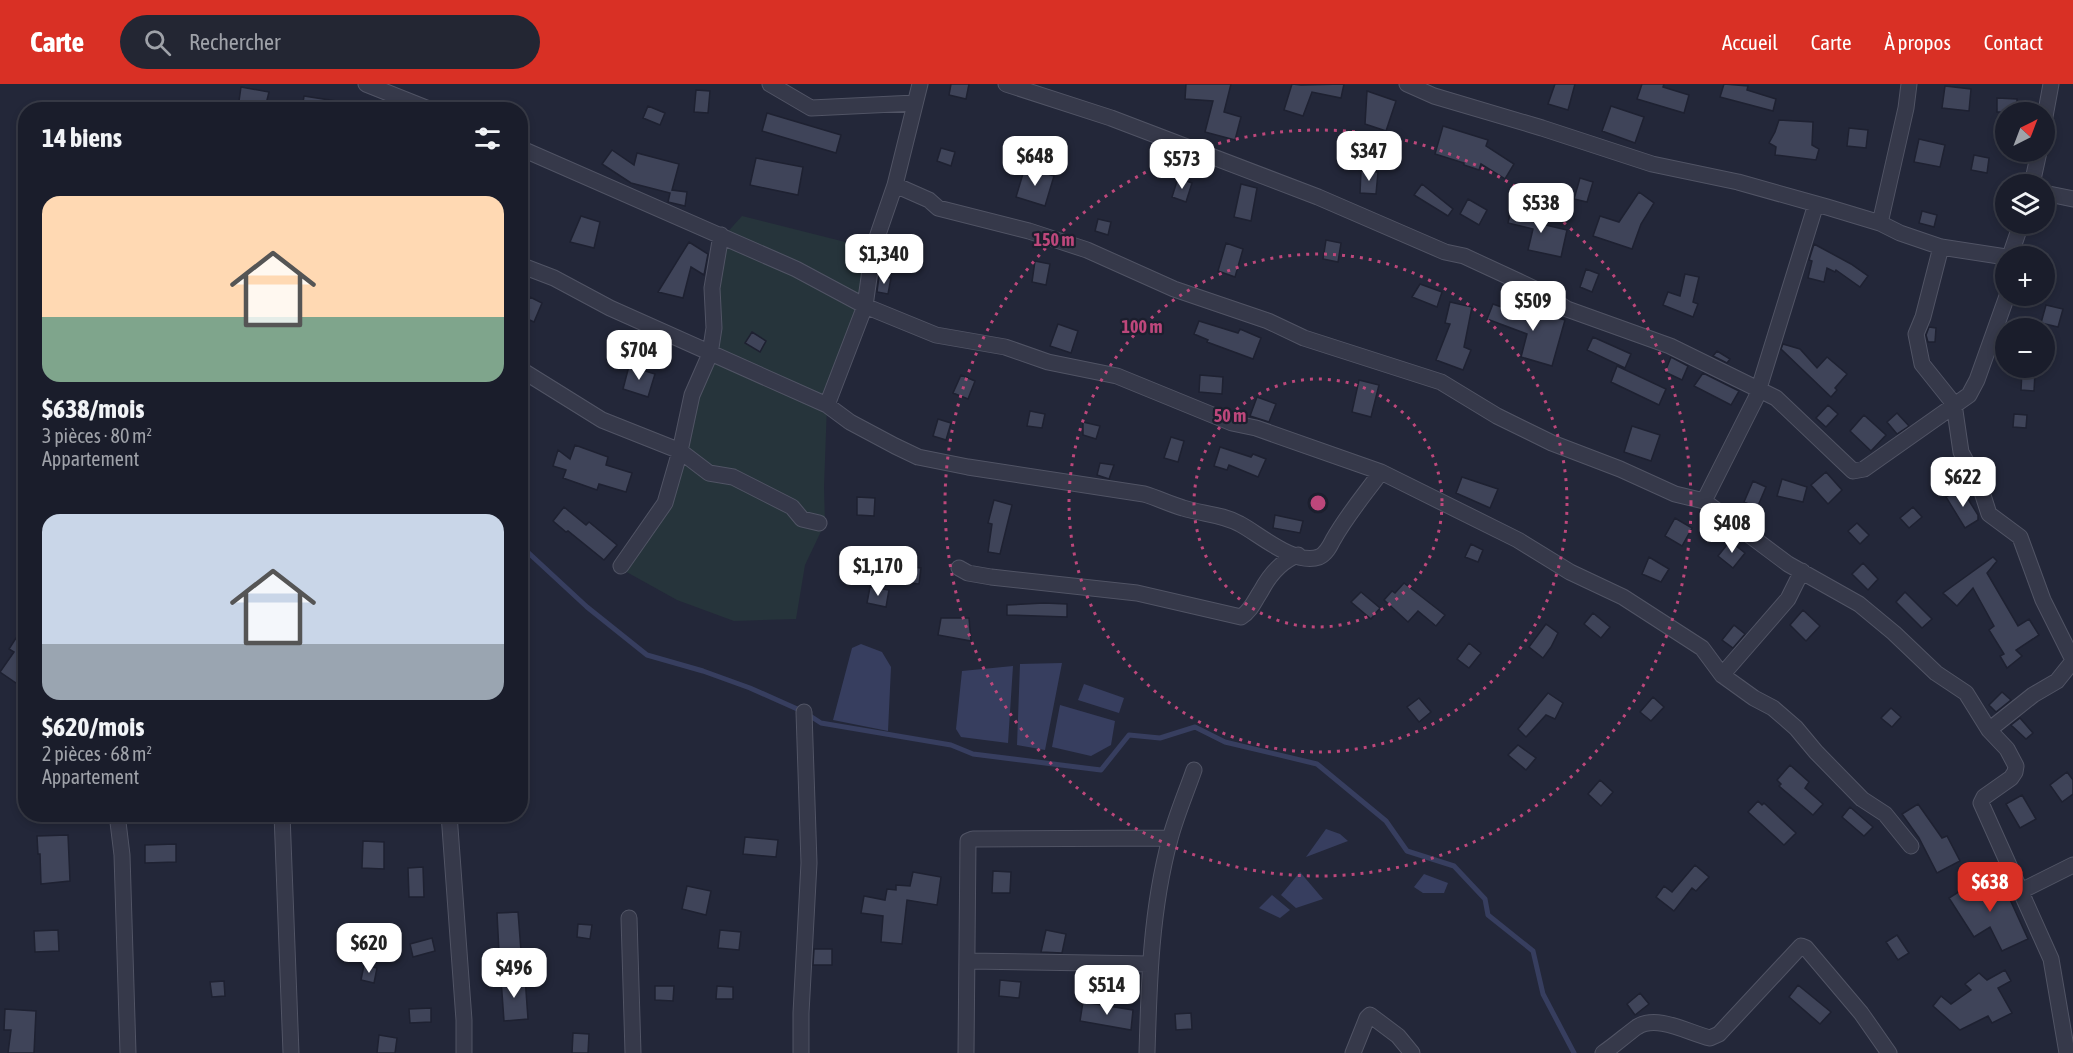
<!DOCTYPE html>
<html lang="fr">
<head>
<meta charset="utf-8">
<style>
  :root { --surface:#1a1d2b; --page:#232633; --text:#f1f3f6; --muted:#9fa2a9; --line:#383b47; --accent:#d93025 }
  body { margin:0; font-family:"Asap Condensed",sans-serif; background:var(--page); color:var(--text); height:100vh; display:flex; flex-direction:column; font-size:22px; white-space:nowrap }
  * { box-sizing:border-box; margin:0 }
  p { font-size:20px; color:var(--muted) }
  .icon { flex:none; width:33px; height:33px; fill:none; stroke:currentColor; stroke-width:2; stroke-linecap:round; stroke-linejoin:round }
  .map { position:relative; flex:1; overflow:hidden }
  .sheet { position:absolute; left:18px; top:18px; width:510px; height:720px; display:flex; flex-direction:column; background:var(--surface); border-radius:24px; box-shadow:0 3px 9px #0003,0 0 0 2px var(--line) }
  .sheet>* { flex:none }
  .needle { width:39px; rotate:42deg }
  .controls { position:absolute; left:1995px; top:18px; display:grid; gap:12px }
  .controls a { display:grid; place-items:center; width:60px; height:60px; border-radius:50%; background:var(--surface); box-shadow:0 3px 9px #0003,0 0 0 2px var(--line); font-size:30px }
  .price { position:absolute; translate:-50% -51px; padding:0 14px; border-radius:12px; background:#fff; color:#222; font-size:20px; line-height:39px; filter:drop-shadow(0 2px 3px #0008) }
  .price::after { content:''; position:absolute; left:50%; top:36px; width:18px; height:14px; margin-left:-9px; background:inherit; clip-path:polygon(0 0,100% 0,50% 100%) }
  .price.selected { background:var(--accent); color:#fff }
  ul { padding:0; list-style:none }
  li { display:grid; align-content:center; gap:12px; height:318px; padding:0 24px }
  li span { display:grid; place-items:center; height:186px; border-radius:18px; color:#555 }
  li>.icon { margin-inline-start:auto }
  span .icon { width:108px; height:108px; fill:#fffc; stroke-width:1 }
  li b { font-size:26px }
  h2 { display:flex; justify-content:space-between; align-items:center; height:72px; padding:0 24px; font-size:26px }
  header { display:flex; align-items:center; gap:36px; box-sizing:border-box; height:84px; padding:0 30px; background:var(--accent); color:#fff }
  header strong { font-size:28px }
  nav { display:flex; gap:33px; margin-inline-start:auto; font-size:21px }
  .search { width:420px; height:54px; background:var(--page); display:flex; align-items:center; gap:15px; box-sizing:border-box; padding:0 21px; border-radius:33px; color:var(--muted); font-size:22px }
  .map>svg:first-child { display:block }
</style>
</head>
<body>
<header>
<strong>Carte</strong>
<div class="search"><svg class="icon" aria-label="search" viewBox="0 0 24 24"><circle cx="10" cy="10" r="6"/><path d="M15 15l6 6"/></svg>Rechercher</div>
<nav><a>Accueil</a><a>Carte</a><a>À propos</a><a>Contact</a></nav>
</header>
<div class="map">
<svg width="2073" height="969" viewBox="0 0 2073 969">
  <rect width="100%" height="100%" fill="#232739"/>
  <!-- green -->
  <path fill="#26343b" d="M742,132l131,33 -8,57 -38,99 -3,82 1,36 -20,42 -9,54 -62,2 -57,-21 -54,-30 24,-37 34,-81 35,-162 8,-54z"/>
  <!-- water -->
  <path fill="#373e5f" d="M861,560l21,8 9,15 -3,64 -55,-11 19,-72z
    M1062,579l-17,87 -28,-5 3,-81z
    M1013,582l-5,77 -47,-6 -5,-8 6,-58z
    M1084,600l40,14 -5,15 -41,-13z
    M1060,621l55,16 -4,24 -20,11 -39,-9z
    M1326,745l14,5 8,7 -42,16z
    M1300,788l23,27 -27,9 -15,-13z
    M1424,790l24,9 -4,10h-21l-9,-6z
    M1272,811l18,15 -10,8 -21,-10z"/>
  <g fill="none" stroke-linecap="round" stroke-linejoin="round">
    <!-- stream -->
    <path stroke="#373e5f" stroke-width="5" d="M520,461l67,62 60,48 56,16 47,17 54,24 17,11 130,22 22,9 128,16 28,-35 31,3 35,-11 30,15 92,22 69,57 21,30 47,15 31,33 3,16 45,36 10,43 31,59"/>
  </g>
  <!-- building -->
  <path fill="#3f4459" stroke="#1e2131" stroke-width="1.5" d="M951,0h18l-3,15 -17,-4z
    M1186,0h45l-7,28 17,5 -6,23 -30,-8 8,-31 -28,-2z
    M1292,0l9,1 43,-1 -3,14 -29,-6 -9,24 -19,-6z
    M1555,0h20l-7,26 -20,-6z
    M1642,0h22l-1,3 26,8 -5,18 -47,-14z
    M1724,0l24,2 -1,4 29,9 -3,12 -53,-14z
    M1945,2l26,3 -2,22 -27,-3z
    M241,3l28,5 -4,16 -26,-7z
    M696,6l14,1 -2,22 -14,-1z
    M1367,7l29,10 -10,30 -21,-7z
    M304,12l38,6v8h-40z
    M1997,14l20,1v13h-20z
    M648,22l17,7 -5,12 -17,-7z
    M1611,22l33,11 -9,26 -33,-12z
    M767,29l74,22 -5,18 -74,-22z
    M1779,36l34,2 -1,23 7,4 -3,11 -41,-5 1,-8 -7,-4 6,-11z
    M1443,42l45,14 -2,6 28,18 -9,15 -24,-15 -2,6 -15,-5v-2l-29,-9z
    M1849,44l19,2 -2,18 -19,-2z
    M1919,55l26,6 -5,22 -26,-5z
    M941,64l14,4 -4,14 -14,-5z
    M612,66l22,15 3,-12 42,11 -7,26 15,2 -2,14 -17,-4 2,-9 -39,-10 -29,-19z
    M1974,71l15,3 -2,15 -16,-3z
    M756,74l47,9 -5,28 -48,-10z
    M1025,83l29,9 -9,30 -29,-9z
    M1361,87l17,1 -2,22 -16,-1z
    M1178,94l14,5 -6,19 -14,-5z
    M1580,94l13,4 -6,20 -13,-3z
    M1241,100l16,4 -6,33 -17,-4z
    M1422,100l31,25 -5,7 -34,-21z
    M1639,108l15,11 -13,21 -9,25 -39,-13 7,-20 19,6z
    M1468,115l19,11 -8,15 -19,-11z
    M1511,126l30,6 -4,7 30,7 -6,27 -33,-7 5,-21 -25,-6z
    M1922,127l15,4 -3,12 -15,-4z
    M581,132l19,6 -6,26 -24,-6z
    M1098,135l13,3 -3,13 -13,-4z
    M1326,156l15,3 -3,19 -15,-3z
    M689,158l19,12 -4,21 -13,-8 -8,31 -25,-6z
    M1226,159l17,6 -8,28 -17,-6z
    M1814,160l37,20 17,12 -8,11 -24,-17 -1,2 -8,-4 -3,14 -16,-4 4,-17 -3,-1z
    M1035,177l15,3 -4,21 -14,-3z
    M1586,185l13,5 -7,18 -12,-5z
    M1685,190l14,3 -6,25 5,2 -5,13 -30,-12 5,-13 12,4z
    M879,192l12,2 -3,16 -11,-2z
    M1420,200l22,8 -5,15 -25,-10z
    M530,213l12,6 -8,19 -13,-6z
    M1450,218l22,5 -8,40 7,3 -8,20 -27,-10 14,-36 -5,-1z
    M1493,220l39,14 2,-7 31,9 -13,46 -31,-9 6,-23 -40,-15z
    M2046,221l17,4 -5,18 -17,-4z
    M1199,237l39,12 2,-4 21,9 -8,21 -46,-17 1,-2 -14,-6z
    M1058,240l20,7 -7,22 -21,-7z
    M1929,243l7,1 -1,14h-7l-2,-7z
    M752,248l14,9 -6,11 -15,-9z
    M1593,253l38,17 -6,14 -38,-18z
    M1783,260l17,5 17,19 10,-11 20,17 -12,14 2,2 -6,7 -50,-48z
    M1717,267l13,8 -3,4 -14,-7z
    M1671,273l17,9 -6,14 -17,-8z
    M629,282l26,8 -7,23 -25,-8z
    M1617,282l49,23 -7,16 -48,-23z
    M2022,287l13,1 -1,19 -13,-1z
    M1703,289l36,18 -8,14 -37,-19z
    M961,291l14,6 -7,18 -15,-6z
    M1200,291l23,2 -1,17 -23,-2z
    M1359,296l20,5 -8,32 -19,-5z
    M1257,313l19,7 -7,18 -19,-6z
    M1828,321l10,9 -12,13 -10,-9z
    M1030,327l15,3 -3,14 -15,-2z
    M1897,329l12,13 -12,8 -10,-12z
    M2014,330l13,1 -1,13 -13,-1z
    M1864,331l22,20 -15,16 -21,-20z
    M938,335l13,4 -5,17 -13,-4z
    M1083,338l17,4 -4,13 -13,-4z
    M1632,342l28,9 -9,26 -27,-9z
    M1171,353l13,4 -6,21 -14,-4z
    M575,361l33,12 -2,8 26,8 -6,19 -27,-8 -2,6 -34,-12 3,-8 -13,-4 5,-16 12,9z
    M1220,363l31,10 2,-3 13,5 -8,18 -29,-12 -2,5 -13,-4z
    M1100,379l14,2 -5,14 -12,-4z
    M1826,388l16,18 -14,14 -17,-19z
    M1462,393l36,12 -8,19 -34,-15z
    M1782,395l25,8 -4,15 -26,-6z
    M1753,397l13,6 -9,21 -13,-6z
    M1961,404l17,27v5l-13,8 -19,-31z
    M857,413l18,1 -1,18 -17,-1z
    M994,416l18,5 -12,49 -12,-2 4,-28 -4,-1z
    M564,423l22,18 3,-3 28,23 -13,15 -36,-29 -2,1 -13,-11z
    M1913,423l9,10 -13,11 -9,-10z
    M1275,431l28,6 -3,12 -27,-5z
    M1675,434l17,10 -10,18 -17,-10z
    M1857,439l12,12 -9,9 -12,-13z
    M1730,457l15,12 -12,15 -15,-12z
    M1471,460l12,6 -5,12 -13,-5z
    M1649,473l20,12 -8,13 -19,-8z
    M1993,473l4,4 -10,12 31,53 11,-7 10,16 -23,15 6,6 -15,12 -7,-12 4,-2 -15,-24 5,-4 -21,-38 -16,18 -14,-13z
    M1863,479l15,16 -10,11 -16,-16z
    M904,482l17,2 -2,16 -17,-2z
    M1404,499l41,32 -9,11 -18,-15 -10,11 -24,-22 8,-9 3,2z
    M870,503l19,3 -3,17 -19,-4z
    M1361,508l19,16 -9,11 -20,-17z
    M1905,508l27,27 -10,9 -26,-26z
    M1044,519l23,1v13l-60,-2v-10z
    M1803,526l17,16 -14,15 -16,-16z
    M1593,529l17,14 -9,11 -17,-14z
    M941,534h28l2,23 -33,-6z
    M1546,540l12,9 -7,14 -8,11 -14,-11z
    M1734,541l11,9 -12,14 -11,-8z
    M26,550v34l-10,15 -16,-11 14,-20 -5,-3 7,-11 5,4z
    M1469,559l12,10 -12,15 -12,-9z
    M2002,608l9,8 -15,12 -7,-7z
    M1548,609l15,10 -8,16 -9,-4 -20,22 -8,-8z
    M1653,613l11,10 -13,14 -11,-9z
    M1419,614l12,14 -12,10 -12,-15z
    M1891,624l10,9 -9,10 -11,-9z
    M2020,634l13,15 -7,6 -15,-14z
    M1518,661l18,13 -10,12 -18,-15z
    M1790,681l19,17 -4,6 18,16 -10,11 -34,-29 2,-2 -4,-4z
    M2067,688l6,8v14l-11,8 -12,-17z
    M1600,696l13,12 -12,14 -13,-12z
    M2022,711l14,24 -16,9 -14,-24z
    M1758,717l4,4 2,-2 32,30 -12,12 -36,-33z
    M1918,720l24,34 5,-2 13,25 -23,12 -18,-35 -17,-24z
    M1850,723l23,20 -9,9 -22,-19z
    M68,751l2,46 -29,3 -1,-30h-2l-1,-18z
    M745,753l33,3 -2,17 -33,-3z
    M363,757l21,1v27l-22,-1z
    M176,760v18l-31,1v-18z
    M1695,781l14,12 -13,14 -4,-3 -18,23 -18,-14 8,-11 8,6z
    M423,783l1,30h-15l-1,-29z
    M993,787l18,1 -1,21h-18z
    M913,788l28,5 -4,28 -30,-5 -5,44 -21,-2 2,-26 -22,-3 3,-17 21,4 2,-11 9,1v-5l14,1z
    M1979,795l6,11 17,-8 26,57 -26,12 -12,-24 -16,10 -25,-39z
    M687,802l24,5 -5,24 -24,-6z
    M518,828l3,39 -22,1 -2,-39z
    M578,840l14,1 -2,14 -13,-2z
    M58,846l1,21 -24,1 -1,-21z
    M720,846l21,2 -2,18 -21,-2z
    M1046,846l20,4 -4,19 -21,-1z
    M1897,851l12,18 -11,7 -12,-18z
    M432,854l3,13 -22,6 -3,-13z
    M814,865h18v16h-19z
    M364,881l13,3 -3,15 -13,-3z
    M2005,886l6,11 -13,7 14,25 -20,10 -4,-7 -28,14 -27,-24 8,-10 10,8 20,-14 -6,-6 14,-11 8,7z
    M525,893l3,42 -24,2 -3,-42z
    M1000,896l21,2 -2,16 -20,-2z
    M224,897l1,15 -13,1 -2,-15z
    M1798,901l33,27 -11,12 -31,-27z
    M655,902h19l-1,15 -18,-1z
    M717,902l16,1v12h-17z
    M1640,909l9,11 -14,11 -8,-11z
    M1083,918l50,8 -2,20 -51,-9z
    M431,924v14l-21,1 -1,-14z
    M5,925l31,2 -2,42h-26l3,-23h-7z
    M1191,929l1,16 -16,1 -1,-16z
    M573,949l16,1 -1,19h-16z
    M379,951l18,3 -2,15h-18z"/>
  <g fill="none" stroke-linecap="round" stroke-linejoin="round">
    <!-- minor casing -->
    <g stroke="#515465" stroke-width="17">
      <path id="minor" d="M366,0l65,26
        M770,0l41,24 104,-5
        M1006,0l105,34 207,79 127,55 19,4 54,25 23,11 26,17 103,37 106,52 77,73 11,-2 105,-74 8,-15 30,-84
        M1407,0l27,12 108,32 110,36 86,18 89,25 53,16 20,10 41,14 65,10
        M2044,38l7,-38
        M520,64l276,121 69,37 71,29 69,12 43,15 69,14 115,47 24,5 125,44 137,68 52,32 53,25 79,51 20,27 32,23 19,10 23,20 20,24 46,47 23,15 26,32
        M2032,100l7,-32
        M895,101l34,15 9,8 91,23 58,19 87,39 94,32 36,17 137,44 56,34 55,27 68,26 55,25 29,7 84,63 71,40 35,29 42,40 30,20 23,37 18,19 9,17 -1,6 -4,6 -27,19 -3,6 70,156 16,94
        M2044,109l29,6
        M1880,139l26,-115 3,-24
        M1941,163l-18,70 -7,17 6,30 32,40 7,48 20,37 8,25 31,23 23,63 30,60
        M2010,172l11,-32
        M520,181l34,13 56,30 217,97 23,17 45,24 23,11 50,10 176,27c14,4 25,10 39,14 19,6 39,6 57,16 19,10 55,42 79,33 7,-3 11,-11 14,-17 14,-25 32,-46 48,-68
        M520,285l82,51 78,31 29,22 24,4 59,30 10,12 17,4
        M827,321l38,-99 8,-57 22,-64 25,-101
        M1704,417l52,-103 60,-194
        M621,482l44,-63 15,-52 12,-56 18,-41 4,-26 -2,-40 9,-53
        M959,484l9,5 23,4 146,16 104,24c10,-6 14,-17 20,-26 8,-15 20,-30 37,-36
        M1722,591l66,-76 14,-28
        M1989,646l44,-35 24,-14 16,-20
        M117,730l5,41 6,198
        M282,730l9,239
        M449,730l15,206v33
        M2021,807l52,-26
        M629,834l4,135
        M969,877l181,3
        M801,969v-40l8,-150 -5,-151
        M966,969l2,-212 5,-2 197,-1
        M1147,969c2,-72 4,-144 23,-214 6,-23 16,-46 24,-69
        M1353,969l14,-35 3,-3 28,21 14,17
        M1603,969c12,-8 23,-18 34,-26 20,-13 52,6 73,11l9,-4 82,-88 5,2 55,65 28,40"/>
    </g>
    <!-- minor -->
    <use href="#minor" stroke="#36394a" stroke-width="15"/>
  </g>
  <!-- distance rings -->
  <g fill="none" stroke="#bd477b" stroke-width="3" stroke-dasharray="3 6">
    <circle cx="1318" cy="419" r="124"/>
    <circle cx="1318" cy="419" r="249"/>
    <circle cx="1318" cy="419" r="373"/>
  </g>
  <circle cx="1318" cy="419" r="9" fill="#bd477b" stroke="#1c1f2e" stroke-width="3"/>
  <g font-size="18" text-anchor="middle" font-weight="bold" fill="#bd477b" stroke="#1c1f2e" stroke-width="4.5" stroke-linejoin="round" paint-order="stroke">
    <text x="1054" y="162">150 m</text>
    <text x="1142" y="249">100 m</text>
    <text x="1230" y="338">50 m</text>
  </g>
</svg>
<div class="controls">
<a><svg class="needle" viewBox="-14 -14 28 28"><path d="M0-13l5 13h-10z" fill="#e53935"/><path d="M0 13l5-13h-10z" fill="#9fa2a9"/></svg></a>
<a><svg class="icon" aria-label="layers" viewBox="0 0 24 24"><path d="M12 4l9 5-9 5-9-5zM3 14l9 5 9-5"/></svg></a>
<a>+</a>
<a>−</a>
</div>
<b class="price" style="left:1369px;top:98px">$347</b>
<b class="price" style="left:1035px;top:103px">$648</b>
<b class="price" style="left:1182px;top:106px">$573</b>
<b class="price" style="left:1541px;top:150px">$538</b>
<b class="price" style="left:884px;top:201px">$1,340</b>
<b class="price" style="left:1533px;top:248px">$509</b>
<b class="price" style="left:639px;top:297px">$704</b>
<b class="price" style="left:1963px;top:424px">$622</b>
<b class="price" style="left:1732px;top:470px">$408</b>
<b class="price" style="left:878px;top:513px">$1,170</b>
<b class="price selected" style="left:1990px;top:829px">$638</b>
<b class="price" style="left:369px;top:890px">$620</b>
<b class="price" style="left:514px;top:915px">$496</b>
<b class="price" style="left:1107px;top:932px">$514</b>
<section class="sheet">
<h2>14 biens<svg class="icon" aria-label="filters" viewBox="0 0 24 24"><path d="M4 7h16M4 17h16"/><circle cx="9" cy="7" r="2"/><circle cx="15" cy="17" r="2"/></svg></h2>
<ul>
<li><span style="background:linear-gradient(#ffd9b3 65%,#7fa58c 0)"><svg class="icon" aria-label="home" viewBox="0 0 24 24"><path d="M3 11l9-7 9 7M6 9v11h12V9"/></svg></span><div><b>$638/mois</b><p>3 pièces · 80 m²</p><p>Appartement</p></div></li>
<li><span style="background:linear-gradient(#c9d6e8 70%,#9aa5b1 0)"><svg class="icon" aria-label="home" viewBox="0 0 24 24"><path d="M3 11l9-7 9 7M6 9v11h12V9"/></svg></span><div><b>$620/mois</b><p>2 pièces · 68 m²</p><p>Appartement</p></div></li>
</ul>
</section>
</div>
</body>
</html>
